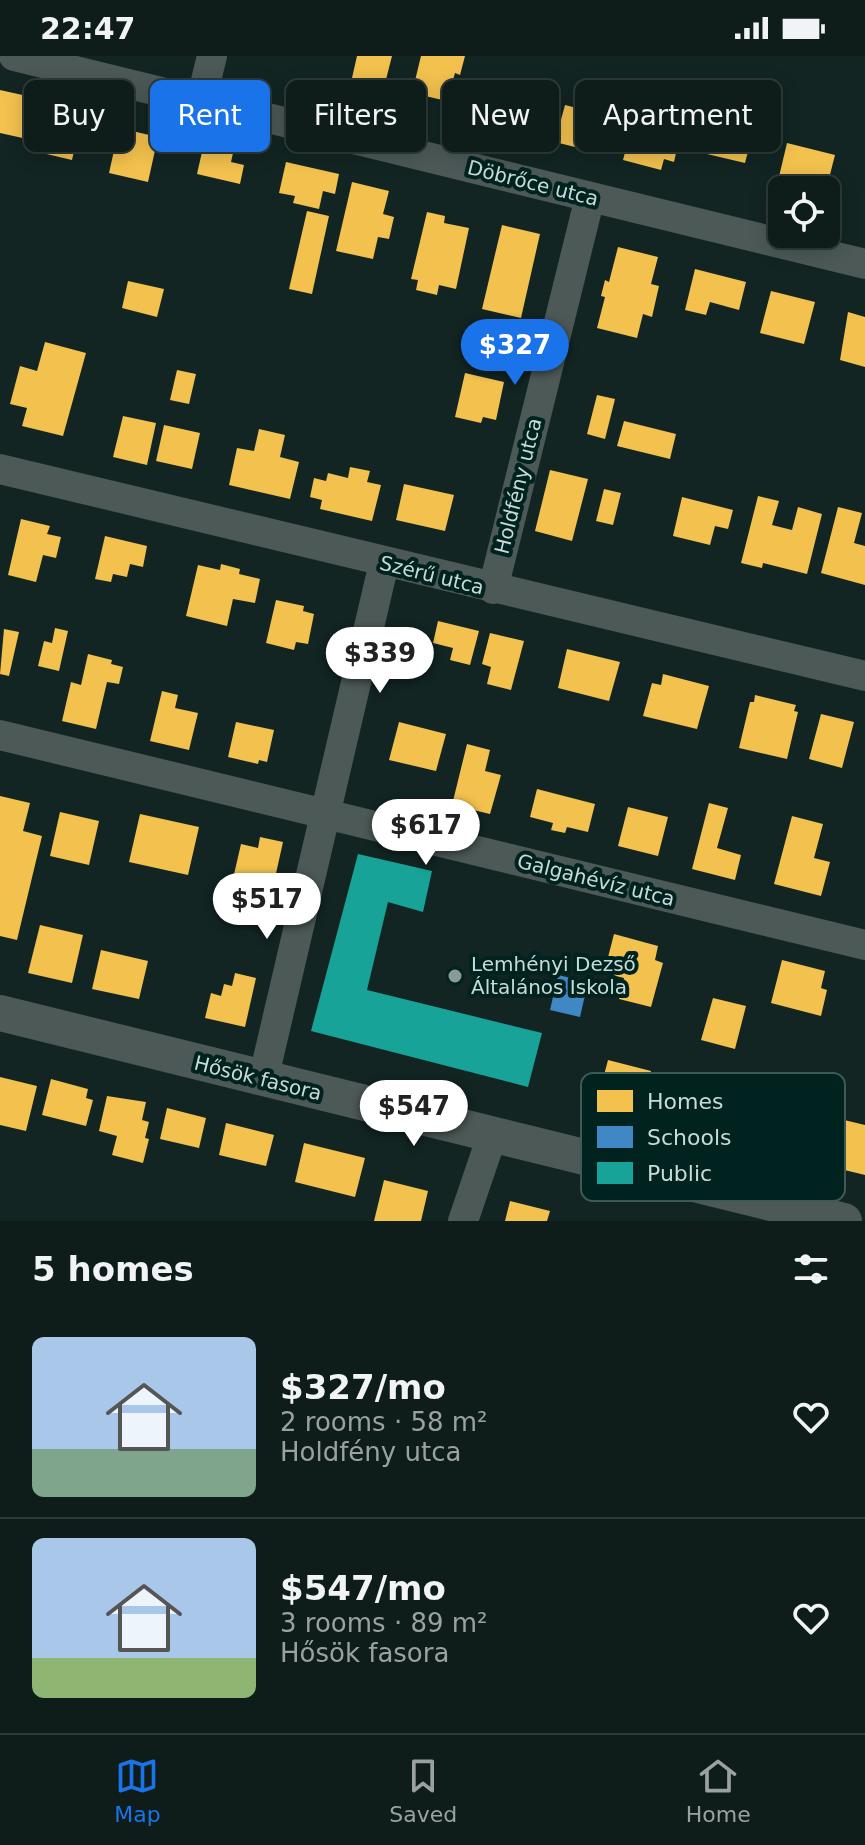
<!DOCTYPE html>
<html lang="en">
<head>
<meta charset="utf-8">
<style>
  :root { --surface:#0e1c1a; --page:#1c2927; --text:#f1f3f6; --muted:#9ba1a2; --line:#2e3a39; --accent:#1a73e8 }
  body { margin:0; font-family:"DejaVu Sans",sans-serif; background:var(--page); color:var(--text); height:100vh; display:flex; flex-direction:column; font-size:30px; white-space:nowrap }
  * { box-sizing:border-box; margin:0 }
  p { font-size:26px; color:var(--muted) }
  .icon { flex:none; width:44px; height:44px; fill:none; stroke:currentColor; stroke-width:2; stroke-linecap:round; stroke-linejoin:round }
  .map { position:relative; height:1165px; overflow:hidden }
  .drawer { display:flex; flex-direction:column; background:var(--surface); flex:1 }
  .drawer>* { flex:none }
  .banner { position:absolute; left:24px; top:24px; width:818px; height:72px; display:flex; gap:16px }
  .fabs { position:absolute; left:768px; top:120px; display:grid; gap:16px }
  .fabs a { display:grid; place-items:center; width:72px; height:72px; border-radius:12px; background:var(--surface); box-shadow:0 4px 20px #0003,0 0 0 2px var(--line); font-size:40px }
  .price { position:absolute; translate:-50% -68px; padding:0 18px; border-radius:28px; background:#fff; color:#222; font-size:26px; line-height:52px; filter:drop-shadow(0 2px 4px #0008) }
  .price::after { content:''; position:absolute; left:50%; top:48px; width:24px; height:18px; margin-left:-12px; background:inherit; clip-path:polygon(0 0,100% 0,50% 100%) }
  .price.on { background:var(--accent); color:#fff }
  ul { padding:0; list-style:none }
  li { display:flex; align-items:center; gap:24px; height:200px; padding:0 32px }
  li+li { border-top:2px solid var(--line) }
  li span { display:grid; place-items:center; flex:none; width:224px; height:160px; border-radius:12px; color:#555 }
  li>.icon { margin-inline-start:auto }
  span .icon { width:96px; height:96px; fill:#fffc; stroke-width:1 }
  li b { font-size:34px }
  h2 { display:flex; justify-content:space-between; align-items:center; height:96px; padding:0 32px; font-size:34px }
  .tag { padding:0 28px; border-radius:12px; background:var(--surface); box-shadow:0 4px 20px #0003,0 0 0 2px var(--line); font-size:28px; line-height:72px }
  .tag.on { background:var(--accent); color:#fff }
  .status { display:flex; justify-content:space-between; align-items:center; height:56px; padding:0 40px; background:var(--surface); direction:ltr }
  .status svg { height:22px; fill:currentColor }
  .tab-bar { display:flex; justify-content:space-around; align-items:center; height:112px; border-top:2px solid var(--line); background:var(--surface); font-size:22px; color:var(--muted) }
  .tab-bar a { display:grid; justify-items:center; gap:4px }
  .tab-bar .on { color:var(--accent) }
  .map>svg:first-child { display:block }
</style>
</head>
<body>
<div class="status"><b>22:47</b><svg viewBox="0 0 49 12"><path d="M0 12V9h3v3zM5 12V6h3v6zM10 12V3h3v9zM15 12V0h3v12zM26 1h20v11H26zM47 4h2v5h-2z"/></svg></div>
<div class="map">
<svg width="865" height="1165" viewBox="0 0 865 1165">
  <rect width="100%" height="100%" fill="#122523"/>
  <!-- homes -->
  <path fill="#f2c14e" d="M357,0h35l-11,43 -32,-8z
    M421,0h44l-5,19 -5,-2 -8,28 -35,-8z
    M506,31l34,8 -10,36 -33,-9z
    M0,34l27,6 -4,19 9,2 -5,22 -27,-6z
    M50,46l62,14 -4,20 -29,-7 -7,31 -34,-8z
    M565,49l35,9 -9,37 -36,-9z
    M719,50l38,10 -12,47 -38,-9z
    M634,62l38,9 -4,14 10,3 -4,18 -10,-3 -3,11 -38,-10z
    M119,72l39,9 -10,45 -39,-9z
    M220,85l15,3 -4,18 13,3 -4,19 -43,-10 7,-31 15,3z
    M787,87l48,12 -9,35h-40l-9,-5z
    M286,106l53,12 -4,20 -12,-3 -4,18 -26,-6 2,-7 -16,-3z
    M352,126l37,9 -6,23 11,3 -5,22 -11,-2 -5,22 -37,-8z
    M307,155l22,5 -17,78 -23,-5z
    M427,156l18,4 -1,7 25,5 -13,61 -17,-4 -2,10 -21,-5 2,-10 -7,-1z
    M502,169l38,9 -19,84 -39,-9z
    M618,191l40,10 -7,27 8,2 -7,31 -9,-3 -6,24 -40,-10 8,-31 -4,-1 4,-16 4,2z
    M695,213l51,13 -7,28 -29,-8 -4,13 -21,-5z
    M128,225l36,8 -7,28 -35,-9z
    M771,235l44,11 -11,42 -44,-11z
    M848,256l17,5v50l-25,-7z
    M45,286l41,11 -23,83 -41,-10 5,-18 -17,-4 10,-38 17,5z
    M177,314l19,4 -7,30 -19,-4z
    M465,317l39,9 -8,38 -13,-3 -2,6 -26,-6z
    M597,339l18,4 -10,40 -18,-5z
    M123,360l33,7 -9,42 -34,-8z
    M624,365l52,13 -6,25 -53,-13z
    M164,369l36,8 -8,36 -36,-8z
    M259,373l26,6 -5,22 19,5 -9,37 -61,-14 8,-37 17,3z
    M350,411l20,4 -3,11 14,3 -9,36 -52,-12 2,-9 -12,-3 4,-19 12,3 2,-8 20,5z
    M550,414l38,9 -16,62 -37,-10z
    M404,428l50,11 -9,36 -49,-11z
    M604,433l17,4 -8,32 -17,-4z
    M758,440l21,5 -7,24 20,5 6,-23 24,7 -15,60 -44,-11 -1,5 -21,-5z
    M682,441l51,13 -5,19 -13,-3 -5,19 -37,-9z
    M838,451l24,6 -8,30 11,3v39l-44,-12z
    M21,463l29,7 -3,8 14,3 -5,21 -13,-3 -7,27 -28,-7z
    M105,480l42,10 -4,21 -13,-3 -3,13 -14,-3 -2,8 -16,-3z
    M221,508l19,5 -1,5 21,5 -5,24 -22,-4 -6,27 -41,-10 12,-51 22,5z
    M276,544l28,6 -1,5 11,3 -6,30 -12,-2 -2,8 -28,-7z
    M438,565l41,10 -9,34 -20,-5 3,-12 -20,-5z
    M55,572l13,3 -9,40 -21,-5 6,-25 8,2z
    M4,573l15,3 -10,44 -9,-2z
    M490,577l34,8 -13,49 -24,-6 4,-17 -9,-3z
    M567,593l53,13 -11,39 -51,-13z
    M88,598l24,6 -1,4 12,3 -4,17 -12,-2 -11,47 -34,-8 9,-39 10,3z
    M663,618l46,12 -12,43 -54,-13 9,-33 9,2z
    M162,635l16,4 -3,13 23,5 -9,37 -39,-9z
    M755,639l41,10 -2,6 4,1 -11,47 -48,-11 11,-46h4z
    M821,658l33,8 -12,46 -33,-9z
    M236,666l38,8 -7,32 -8,-2 -1,4 -30,-7z
    M399,666l47,12 -10,37 -47,-11z
    M467,688l23,6 -5,21 16,4 -11,39 -38,-9z
    M537,733l58,15 -7,28 -21,-5 -2,6 -14,-3 2,-7 -23,-6z
    M0,740l30,7 -7,28 19,5 -25,104 -17,-4z
    M709,747l19,5 -11,40 24,7 -6,25 -43,-11z
    M628,751l40,10 -10,39 -40,-10z
    M60,756l39,9 -10,44 -39,-9z
    M140,758l59,13 -11,48 -59,-13z
    M792,760l31,8 -9,34 16,4 -9,34 -47,-12z
    M260,781l23,5 -14,63 -40,-9 12,-52 17,4z
    M40,869l43,10 -11,48 -44,-10z
    M614,878l44,12 -3,14 8,3 -12,44 -32,-8 5,-21 -20,-5z
    M101,894l47,11 -9,38 -47,-10z
    M782,904l43,11 -4,17 6,2 -6,26 -50,-13z
    M235,917l21,5 -11,49 -40,-9 6,-25 10,3 3,-12 8,2z
    M713,942l33,8 -11,43 -34,-9z
    M608,1004l43,11 -12,49 -44,-11z
    M0,1021l37,9 -11,45 -26,-6z
    M51,1023l37,10 -2,9 7,2 -7,26 -44,-11z
    M107,1040l39,6 -4,18 7,2 -4,16 4,1 -6,24 -31,-8 5,-19 -18,-5z
    M167,1052l39,10 -7,30 -39,-9z
    M840,1063l25,6v50l-37,-9z
    M226,1067l48,12 -8,31 -47,-11z
    M304,1087l61,15 -10,39 -60,-15z
    M384,1124l44,11 -7,30h-47z
    M510,1145l40,10 -3,10h-42z"/>
  <!-- schools -->
  <path fill="#3f88c5" d="M558,919l30,7 -8,35 -30,-7z"/>
  <!-- public -->
  <path fill="#17a398" d="M358,798l74,17 -9,41 -35,-10 -21,88 175,43 -14,54 -217,-56z"/>
  <g fill="none" stroke-linecap="round" stroke-linejoin="round">
    <!-- minor -->
    <path stroke="#4c5957" stroke-width="30" d="M14,0l851,208
      M201,45l11,-45
      M0,413l865,207
      M493,533l97,-392
      M0,679l865,210
      M263,1024l121,-517
      M463,1165l29,-85"/>
    <!-- tertiary -->
    <path stroke="#4c5957" stroke-width="36" d="M0,957l844,208"/>
  </g>
  <!-- markers -->
  <circle fill="#899b99" stroke="#012320" stroke-width="3" cx="455" cy="920" r="8"/>
  <g text-anchor="middle" dominant-baseline="central" stroke-width="8" stroke-linejoin="round" paint-order="stroke">
    <!-- street labels -->
    <g font-size="20" fill="#c9dbd8" stroke="#012320">
      <text transform="translate(533 127) rotate(14)">Döbrőce utca</text>
      <text transform="translate(518 430) rotate(-76)">Holdfény utca</text>
      <text transform="translate(432 519) rotate(14)">Szérű utca</text>
      <text transform="translate(596 824) rotate(14)">Galgahévíz utca</text>
      <text transform="translate(258 1022) rotate(14)">Hősök fasora</text>
    </g>
    <!-- poi labels -->
    <g font-size="20" fill="#c9dbd8" stroke="#012320" text-anchor="start">
      <text x="471" y="908">Lemhényi Dezső<tspan x="471" dy="23">Általános Iskola</tspan></text>
    </g>
  </g>
  <!-- legend -->
  <rect x="581" y="1017" width="264" height="128" rx="12" fill="#012320" stroke="#3d5a57" stroke-width="2"/>
  <rect x="597" y="1034" width="36" height="22" fill="#f2c14e"/>
  <rect x="597" y="1070" width="36" height="22" fill="#3f88c5"/>
  <rect x="597" y="1106" width="36" height="22" fill="#17a398"/>
  <g font-size="22" fill="#c9dbd8">
    <text x="647" y="1053">Homes</text>
    <text x="647" y="1089">Schools</text>
    <text x="647" y="1125">Public</text>
  </g>
</svg>
<div class="fabs">
<a><svg class="icon" aria-label="locate" viewBox="0 0 24 24"><circle cx="12" cy="12" r="6"/><path d="M12 2v4M12 18v4M2 12h4M18 12h4"/></svg></a>
</div>
<b class="price on" style="left:515px;top:331px">$327</b>
<b class="price" style="left:380px;top:639px">$339</b>
<b class="price" style="left:426px;top:811px">$617</b>
<b class="price" style="left:267px;top:885px">$517</b>
<b class="price" style="left:414px;top:1092px">$547</b>
<div class="banner">
<a class="tag">Buy</a>
<a class="tag on">Rent</a>
<a class="tag">Filters</a>
<a class="tag">New</a>
<a class="tag">Apartment</a>
</div>
</div>
<section class="drawer">
<h2>5 homes<svg class="icon" aria-label="filters" viewBox="0 0 24 24"><path d="M4 7h16M4 17h16"/><circle cx="9" cy="7" r="2"/><circle cx="15" cy="17" r="2"/></svg></h2>
<ul>
<li><span style="background:linear-gradient(#a9c7e8 70%,#7fa58c 0)"><svg class="icon" aria-label="home" viewBox="0 0 24 24"><path d="M3 11l9-7 9 7M6 9v11h12V9"/></svg></span><div><b>$327/mo</b><p>2 rooms · 58 m²</p><p>Holdfény utca</p></div><svg class="icon" aria-label="heart" viewBox="0 0 24 24"><path d="M12 20l-8-8c-3-5 5-10 8-4 3-6 11-1 8 4z"/></svg></li>
<li><span style="background:linear-gradient(#a9c7e8 75%,#8fb573 0)"><svg class="icon" aria-label="home" viewBox="0 0 24 24"><path d="M3 11l9-7 9 7M6 9v11h12V9"/></svg></span><div><b>$547/mo</b><p>3 rooms · 89 m²</p><p>Hősök fasora</p></div><svg class="icon" aria-label="heart" viewBox="0 0 24 24"><path d="M12 20l-8-8c-3-5 5-10 8-4 3-6 11-1 8 4z"/></svg></li>
</ul>
</section>
<nav class="tab-bar">
<a class="on"><svg class="icon" aria-label="map" viewBox="0 0 24 24"><path d="M3 6l6-2 6 2 6-2v14l-6 2-6-2-6 2zM9 4v14M15 6v14"/></svg>Map</a>
<a><svg class="icon" aria-label="saved" viewBox="0 0 24 24"><path d="M7 4h10v16l-5-4-5 4z"/></svg>Saved</a>
<a><svg class="icon" aria-label="home" viewBox="0 0 24 24"><path d="M3 11l9-7 9 7M6 9v11h12V9"/></svg>Home</a>
</nav>
</body>
</html>
